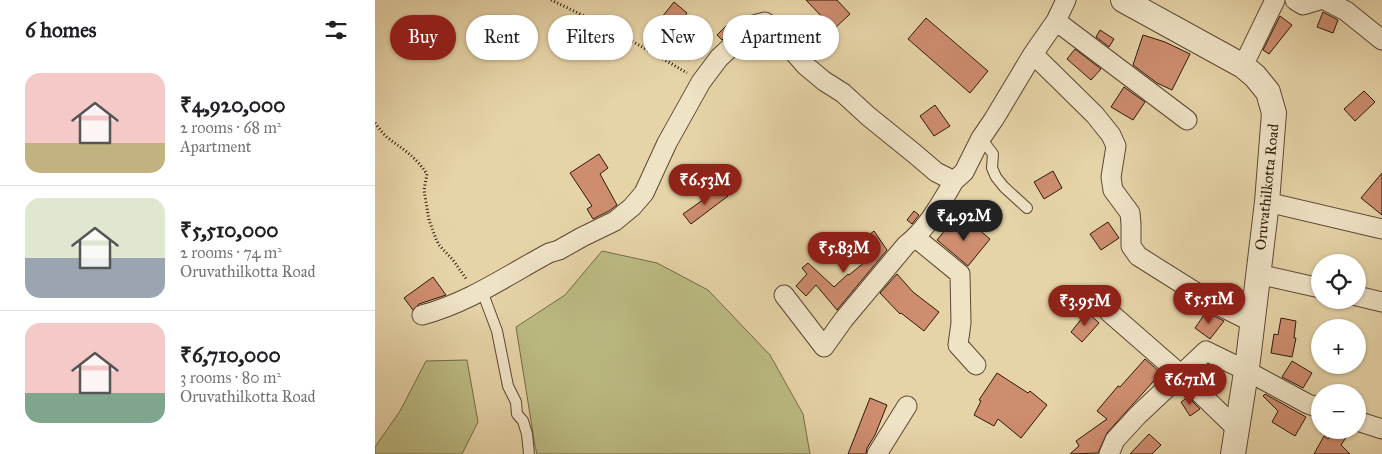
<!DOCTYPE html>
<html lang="en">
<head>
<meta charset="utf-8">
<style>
  :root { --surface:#fff; --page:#f2f2f2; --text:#202124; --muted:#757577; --line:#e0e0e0; --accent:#8f2418 }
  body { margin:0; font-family:"IM FELL Great Primer",serif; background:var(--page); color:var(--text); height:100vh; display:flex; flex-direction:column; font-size:19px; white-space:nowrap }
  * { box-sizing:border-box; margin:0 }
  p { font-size:16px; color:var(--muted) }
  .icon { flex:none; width:28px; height:28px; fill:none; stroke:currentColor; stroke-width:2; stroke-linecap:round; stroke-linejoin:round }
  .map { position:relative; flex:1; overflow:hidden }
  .drawer { display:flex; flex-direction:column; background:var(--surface); width:375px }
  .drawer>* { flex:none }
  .top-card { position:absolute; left:15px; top:15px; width:475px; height:45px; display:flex; gap:10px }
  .controls { position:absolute; left:936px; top:254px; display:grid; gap:10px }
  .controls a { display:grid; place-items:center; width:55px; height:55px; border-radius:50%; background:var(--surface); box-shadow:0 1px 4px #0004; font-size:25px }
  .price { position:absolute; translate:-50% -42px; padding:0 11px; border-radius:18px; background:var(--accent); color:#fff; font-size:16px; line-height:32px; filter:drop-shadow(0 1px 2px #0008) }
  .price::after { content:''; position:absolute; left:50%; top:30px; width:15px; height:11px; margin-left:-8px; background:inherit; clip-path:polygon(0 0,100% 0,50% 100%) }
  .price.selected { background:#222; color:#fff }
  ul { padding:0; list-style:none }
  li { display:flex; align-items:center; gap:15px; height:125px; padding:0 25px }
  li+li { border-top:1px solid var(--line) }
  li span { display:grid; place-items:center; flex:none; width:140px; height:100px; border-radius:15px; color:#555 }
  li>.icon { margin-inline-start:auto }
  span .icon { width:60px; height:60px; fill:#fffc; stroke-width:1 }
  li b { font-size:21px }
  h2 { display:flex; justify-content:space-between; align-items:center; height:60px; padding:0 25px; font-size:21px }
  .chip { padding:0 18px; border-radius:22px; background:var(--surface); box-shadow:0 1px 4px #0004; font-size:18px; line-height:45px }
  .chip.selected { background:var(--accent); color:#fff }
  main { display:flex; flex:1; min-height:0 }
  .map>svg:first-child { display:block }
</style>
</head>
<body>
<main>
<section class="drawer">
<h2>6 homes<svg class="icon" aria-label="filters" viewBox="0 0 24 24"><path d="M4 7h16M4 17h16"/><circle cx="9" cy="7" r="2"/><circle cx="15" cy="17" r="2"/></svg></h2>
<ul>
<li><span style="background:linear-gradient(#f6c9c9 70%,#c2b280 0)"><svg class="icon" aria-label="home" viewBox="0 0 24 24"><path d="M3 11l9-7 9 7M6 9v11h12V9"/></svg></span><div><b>₹4,920,000</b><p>2 rooms · 68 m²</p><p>Apartment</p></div></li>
<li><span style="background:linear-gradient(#dfe7d0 60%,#9aa5b1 0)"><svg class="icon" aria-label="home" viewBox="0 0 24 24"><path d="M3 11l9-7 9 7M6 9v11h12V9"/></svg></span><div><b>₹5,510,000</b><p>2 rooms · 74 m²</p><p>Oruvathilkotta Road</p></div></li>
<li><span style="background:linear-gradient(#f6c9c9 70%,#7fa58c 0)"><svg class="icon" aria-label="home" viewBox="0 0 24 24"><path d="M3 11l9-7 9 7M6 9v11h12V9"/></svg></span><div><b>₹6,710,000</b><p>3 rooms · 80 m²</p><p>Oruvathilkotta Road</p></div></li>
</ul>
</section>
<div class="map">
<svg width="1007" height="454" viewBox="0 0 1007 454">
  <rect width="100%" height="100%" fill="#e6d4a8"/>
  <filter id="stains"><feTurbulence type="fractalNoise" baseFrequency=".004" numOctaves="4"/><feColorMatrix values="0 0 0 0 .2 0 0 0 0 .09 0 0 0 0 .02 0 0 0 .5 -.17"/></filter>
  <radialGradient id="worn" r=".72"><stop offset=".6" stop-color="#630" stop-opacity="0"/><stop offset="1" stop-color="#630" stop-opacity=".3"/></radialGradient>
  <!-- green -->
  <path fill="#bcbb83" stroke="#756a48" d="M227,251l55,12 51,27 62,65 33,59 7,40h-273l-2,-8 -19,-119 49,-32z
    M92,360l11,62 -16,32h-87v-7l25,-36 26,-50z"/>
  <!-- building -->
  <path fill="#ce8d6f" stroke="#2e180c" d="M431,0h31l13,14 -31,29 -10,-10 15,-14z
    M299,2l13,11 -15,20 -14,-11z
    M948,12l15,8 -5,13 -16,-6z
    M905,16l12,9 -23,29 -6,-4z
    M551,18l62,53 -18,22 -62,-54z
    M357,20l5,5 -15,15 -5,-5z
    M725,30l14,9 -5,8 -13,-10z
    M768,35l22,7 25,12 -18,36 -15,-7 -24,-18z
    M700,49l26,20 -10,11 -24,-21z
    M749,87l21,15 -12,18 -22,-13z
    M989,91l11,11 -20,19 -11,-12z
    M560,105l15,21 -16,10 -14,-20z
    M224,154l9,14 -8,6 17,31 -8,6 -16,8 -6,-10 5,-3 -22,-33z
    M678,171l9,17 -18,11 -10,-17z
    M1007,173v42l-21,-17z
    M346,187l7,9 -37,28 -8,-10z
    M539,211l5,4 -7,9 -5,-4z
    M733,222l11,16 -18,12 -11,-16z
    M576,223l13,11 8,-10 18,15 -22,27 -31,-26z
    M499,231l13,19 -50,60 -21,-25 -10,11 -10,-10 11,-12 -5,-6 6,-5 26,24 14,-13 1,1 21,-17 -11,-16z
    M522,274l16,18 26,20 -15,19 -23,-18 -1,1 -20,-21z
    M58,277l13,18 -27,9 -6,6 -9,-12z
    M712,312l12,11 -17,19 -11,-10z
    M831,312l18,9 -14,18 -15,-11z
    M906,318l15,3 -2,17h2l-4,19 -21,-4 3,-19 4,1z
    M770,359l16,14 -54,60 -9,20 -28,1 9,-8 -3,-5 31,-22 -10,-8 21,-25 2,1z
    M917,361l20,12 -9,15 -21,-11z
    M622,373l31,20 2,-2 17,14 -26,33 -23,-19 -4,7 -20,-11 7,-14 -2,-1z
    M890,394l41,23 -11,19 -23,-14 6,-11 -15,-15z
    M813,397l12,12 -10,7 -9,-14z
    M495,398l17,7 -12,30 -8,13 -1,6h-18z
    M960,430h16l-10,15 9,9h-36l10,-18 4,3z
    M774,434l12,11 -9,9h-22z"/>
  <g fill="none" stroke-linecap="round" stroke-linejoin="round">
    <!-- service casing -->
    <g stroke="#5c4733" stroke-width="12">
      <path id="service" d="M606,138l12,16 -1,14 4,9 8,10 23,21
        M107,291l15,40 11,55 8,16 1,12 6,7 4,13 2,20"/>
    </g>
    <!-- minor casing -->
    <g stroke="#5c4733" stroke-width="21">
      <path id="minor" d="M920,0l8,5 17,-5
        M950,0l21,11 36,29
        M681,21l131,99
        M658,54l62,61 16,20 5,11 -5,31 2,13 17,23 1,11v22l7,10 70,44 44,22
        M868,66l32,-66
        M892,202l115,27
        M541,238l44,36 1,49 -3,22 18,20
        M883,274l62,14
        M409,295l40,52 20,-28 62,-74c21,-16 35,-42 48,-64
        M982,296l25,6
        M734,312l71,62 57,55
        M47,315c46,-12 86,-40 127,-62l10,-3 23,-13 33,-16 17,-14 12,-14 23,-50 34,-61 18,-24 35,-33 11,-3 14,13 27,31 18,15 19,12 25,23 47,38 21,18 18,9 10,-9 17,-34 13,-19 39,-65 23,-33 10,-21
        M982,421l25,8
        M502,454l30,-48
        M734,454l6,-14 23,-25 68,-64 41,20 61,33 12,4"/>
    </g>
    <!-- tertiary casing -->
    <g stroke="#5c4733" stroke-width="26">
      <path id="tertiary" d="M748,0l120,66 12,10 13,16 6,21 -7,89 -19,158 -15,94"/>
    </g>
    <!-- path -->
    <path stroke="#2e180c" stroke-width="3" stroke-dasharray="1 2.5" stroke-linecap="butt" d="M176,0c45,21 93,47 136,73
      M0,123c4,5 8,11 13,15 16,12 27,18 39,36l-3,16 5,30 7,19 3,6 14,15 14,20"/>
    <!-- service -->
    <use href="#service" stroke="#efe3c6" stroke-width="10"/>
    <!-- minor -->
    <use href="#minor" stroke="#efe3c6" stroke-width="19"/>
    <!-- tertiary -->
    <use href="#tertiary" stroke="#efe3c6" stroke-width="24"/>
  </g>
  <g text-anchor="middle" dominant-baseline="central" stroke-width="5" stroke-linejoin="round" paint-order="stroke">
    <!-- street labels -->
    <g font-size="15" fill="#2e180c" stroke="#efe3c6">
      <text transform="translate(892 187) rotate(-84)">Oruvathilkotta Road</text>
    </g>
  </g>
  <rect width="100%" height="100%" filter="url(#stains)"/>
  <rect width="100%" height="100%" fill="url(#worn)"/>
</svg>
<div class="controls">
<a><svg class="icon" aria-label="locate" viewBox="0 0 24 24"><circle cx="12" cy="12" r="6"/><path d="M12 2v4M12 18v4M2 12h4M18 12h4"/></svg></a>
<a>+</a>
<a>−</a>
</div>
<b class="price" style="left:330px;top:206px">₹6.53M</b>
<b class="price selected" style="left:589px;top:242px">₹4.92M</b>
<b class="price" style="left:469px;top:274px">₹5.83M</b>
<b class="price" style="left:834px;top:325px">₹5.51M</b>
<b class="price" style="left:710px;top:327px">₹3.95M</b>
<b class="price" style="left:815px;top:406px">₹6.71M</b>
<div class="top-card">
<a class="chip selected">Buy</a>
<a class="chip">Rent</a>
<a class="chip">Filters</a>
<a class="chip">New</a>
<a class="chip">Apartment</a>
</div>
</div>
</main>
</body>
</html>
